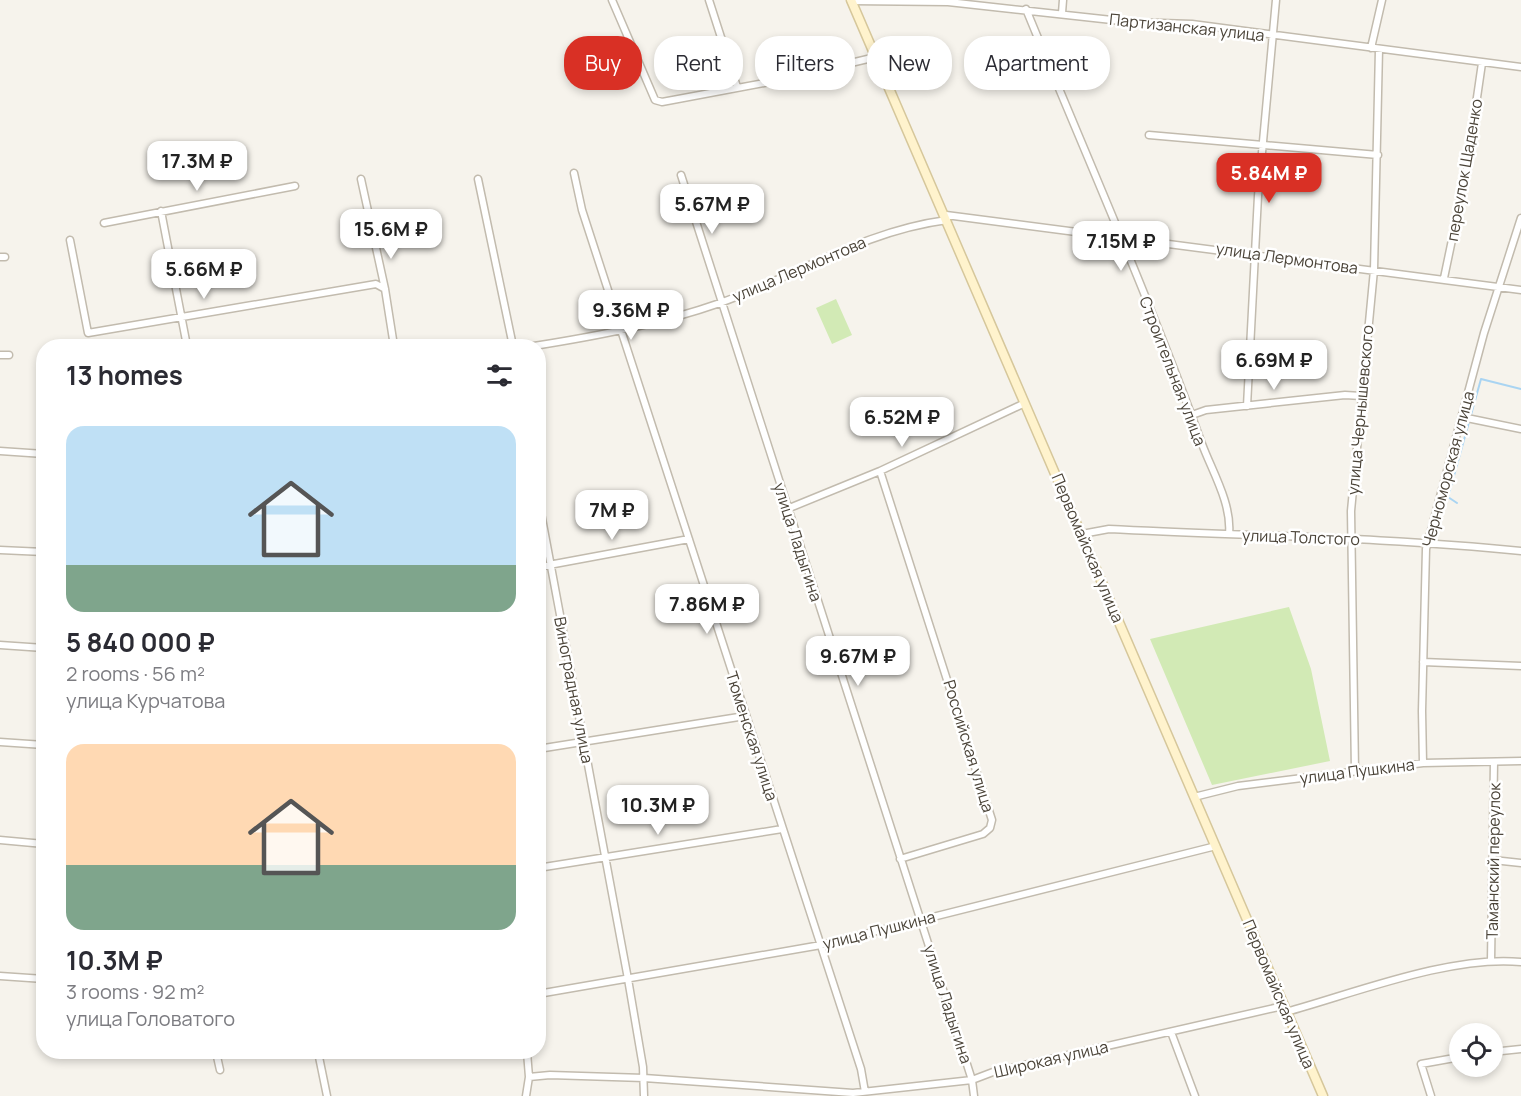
<!DOCTYPE html>
<html lang="en">
<head>
<meta charset="utf-8">
<style>
  :root { --surface:#fff; --page:#f2f2f3; --text:#2b2b33; --muted:#7c7c81; --accent:#d93025 }
  body { margin:0; font-family:Manrope,sans-serif; background:var(--page); color:var(--text); height:100vh; display:flex; flex-direction:column; font-size:22px; white-space:nowrap }
  * { box-sizing:border-box; margin:0 }
  p { font-size:20px; color:var(--muted) }
  .icon { flex:none; width:33px; height:33px; fill:none; stroke:currentColor; stroke-width:2; stroke-linecap:round; stroke-linejoin:round }
  .map { position:relative; flex:1; overflow:hidden }
  .panel { position:absolute; left:36px; top:339px; width:510px; height:720px; display:flex; flex-direction:column; background:var(--surface); border-radius:24px; box-shadow:0 3px 9px #0003 }
  .panel>* { flex:none }
  .hud { position:absolute; left:564px; top:36px; width:570px; height:54px; display:flex; gap:12px }
  .fabs { position:absolute; left:1449px; top:1023px; display:grid; gap:12px }
  .fabs a { display:grid; place-items:center; width:54px; height:54px; border-radius:50%; background:var(--surface); box-shadow:0 3px 9px #0003; font-size:30px }
  .price { position:absolute; translate:-50% -51px; padding:0 14px; border-radius:12px; background:#fff; color:#222; font-size:20px; line-height:39px; filter:drop-shadow(0 2px 3px #0008) }
  .price::after { content:''; position:absolute; left:50%; top:36px; width:18px; height:14px; margin-left:-9px; background:inherit; clip-path:polygon(0 0,100% 0,50% 100%) }
  .price.current { background:var(--accent); color:#fff }
  ul { padding:0; list-style:none }
  li { display:grid; align-content:center; gap:12px; height:318px; padding:0 30px }
  li span { display:grid; place-items:center; height:186px; border-radius:18px; color:#555 }
  li>.icon { margin-inline-start:auto }
  span .icon { width:108px; height:108px; fill:#fffc; stroke-width:1 }
  li b { font-size:26px }
  h2 { display:flex; justify-content:space-between; align-items:center; height:72px; padding:0 30px; font-size:26px }
  .chip { padding:0 21px; border-radius:24px; background:var(--surface); box-shadow:0 3px 9px #0003; font-size:21px; line-height:54px }
  .chip.current { background:var(--accent); color:#fff }
  .map>svg:first-child { display:block }
</style>
</head>
<body>
<div class="map">
<svg width="1521" height="1096" viewBox="0 0 1521 1096">
  <rect width="100%" height="100%" fill="#f6f3ec"/>
  <!-- green -->
  <path fill="#d2eab5" d="M836,299l16,36 -20,9 -16,-36z
    M1289,607l22,62 19,92 -118,24 -62,-146z"/>
  <g fill="none" stroke-linecap="round" stroke-linejoin="round">
    <!-- stream -->
    <path stroke="#a9d4f2" stroke-width="2" d="M1457,503l-9,-6 33,-118 40,10"/>
    <!-- street casing -->
    <g stroke="#c2bbae" stroke-width="9">
      <path id="street" d="M612,0l43,100 7,2 113,-21 101,-24
        M709,0l28,87
        M851,1l97,1 182,20 62,2 329,43
        M1026,9c59,144 123,288 176,435 10,27 30,60 27,90
        M1062,13l1,-13
        M1371,48l11,-48
        M1149,135l229,20
        M574,173l8,37 279,859 4,23
        M681,175l291,905 2,16
        M361,179l24,110 9,57
        M478,179l35,167
        M161,211l26,135
        M946,215l575,75
        M104,223l191,-37
        M70,240l18,93 288,-49 9,5
        M0,257h5
        M1444,278l22,-105 16,-110
        M534,346c63,-10 126,-22 186,-43 79,-28 143,-72 227,-83
        M0,355h9
        M1247,406l11,-210 18,-196
        M1192,415l14,-5 139,-15 16,1
        M1462,417l59,12
        M0,451l44,3
        M880,471l112,349 -2,8 -7,6 -83,25
        M538,497l90,482 15,88 1,29
        M787,509l93,-38 145,-68
        M1082,534l27,-5c137,7 275,8 412,22
        M0,550l44,2
        M538,567l151,-28
        M0,645l44,3
        M1423,662l98,4
        M0,742l44,3
        M538,749l207,-33
        M1423,763l-1,-52 4,-162 58,-216 37,-115
        M1355,771l-4,-260 23,-241 5,-221
        M1194,797l44,-11 185,-23 98,-2
        M0,840l44,4
        M1493,860l28,3
        M538,868l244,-39
        M1491,961l3,-199
        M0,976l44,3
        M538,994l283,-49 395,-99
        M1286,1012c69,-19 165,-57 235,-50
        M1171,1032l24,64
        M216,1052l4,18
        M318,1052l9,44
        M1492,1052l29,-3
        M529,1077l21,-2 94,3 209,15 119,-13 21,-8 290,-66
        M526,1096l3,-19 -2,-25
        M1431,1096l-10,-32 39,-7"/>
    </g>
    <!-- secondary casing -->
    <g stroke="#d6c79b" stroke-width="11">
      <path id="secondary" d="M851,0l472,1096"/>
    </g>
    <!-- street -->
    <use href="#street" stroke="#fff" stroke-width="6"/>
    <!-- secondary -->
    <use href="#secondary" stroke="#fff3cd" stroke-width="8"/>
  </g>
  <g text-anchor="middle" dominant-baseline="central" stroke-width="5" stroke-linejoin="round" paint-order="stroke">
    <!-- street labels -->
    <g font-size="16" fill="#4b4439" stroke="#fff">
      <text transform="translate(1187 27) rotate(6)">Партизанская улица</text>
      <text transform="translate(1464 170) rotate(-80)">переулок Щаденко</text>
      <text transform="translate(1287 258) rotate(8)">улица Лермонтова</text>
      <text transform="translate(799 269) rotate(-23)">улица Лермонтова</text>
      <text transform="translate(1173 371) rotate(69)">Строительная улица</text>
      <text transform="translate(1360 410) rotate(-85)">улица Чернышевского</text>
      <text transform="translate(1448 469) rotate(-75)">Черноморская улица</text>
      <text transform="translate(1301 537) rotate(2)">улица Толстого</text>
      <text transform="translate(798 542) rotate(72)">улица Ладыгина</text>
      <text transform="translate(1088 548) rotate(67)">Первомайская улица</text>
      <text transform="translate(574 690) rotate(79)">Виноградная улица</text>
      <text transform="translate(752 736) rotate(72)">Тюменская улица</text>
      <text transform="translate(969 746) rotate(73)">Российская улица</text>
      <text transform="translate(1357 771) rotate(-7)">улица Пушкина</text>
      <text transform="translate(1493 861) rotate(-89)">Таманский переулок</text>
      <text transform="translate(879 930) rotate(-14)">улица Пушкина</text>
      <text transform="translate(1279 994) rotate(67)">Первомайская улица</text>
      <text transform="translate(948 1004) rotate(72)">улица Ладыгина</text>
      <text transform="translate(1051 1059) rotate(-13)">Широкая улица</text>
    </g>
  </g>
</svg>
<div class="fabs">
<a><svg class="icon" aria-label="locate" viewBox="0 0 24 24"><circle cx="12" cy="12" r="6"/><path d="M12 2v4M12 18v4M2 12h4M18 12h4"/></svg></a>
</div>
<b class="price" style="left:197px;top:192px">17.3M ₽</b>
<b class="price current" style="left:1269px;top:204px">5.84M ₽</b>
<b class="price" style="left:712px;top:235px">5.67M ₽</b>
<b class="price" style="left:391px;top:260px">15.6M ₽</b>
<b class="price" style="left:1121px;top:272px">7.15M ₽</b>
<b class="price" style="left:204px;top:300px">5.66M ₽</b>
<b class="price" style="left:631px;top:341px">9.36M ₽</b>
<b class="price" style="left:1274px;top:391px">6.69M ₽</b>
<b class="price" style="left:902px;top:448px">6.52M ₽</b>
<b class="price" style="left:612px;top:541px">7M ₽</b>
<b class="price" style="left:707px;top:635px">7.86M ₽</b>
<b class="price" style="left:858px;top:687px">9.67M ₽</b>
<b class="price" style="left:658px;top:836px">10.3M ₽</b>
<div class="hud">
<a class="chip current">Buy</a>
<a class="chip">Rent</a>
<a class="chip">Filters</a>
<a class="chip">New</a>
<a class="chip">Apartment</a>
</div>
<section class="panel">
<h2>13 homes<svg class="icon" aria-label="filters" viewBox="0 0 24 24"><path d="M4 7h16M4 17h16"/><circle cx="9" cy="7" r="2"/><circle cx="15" cy="17" r="2"/></svg></h2>
<ul>
<li><span style="background:linear-gradient(#bfe0f5 75%,#7fa58c 0)"><svg class="icon" aria-label="home" viewBox="0 0 24 24"><path d="M3 11l9-7 9 7M6 9v11h12V9"/></svg></span><div><b>5 840 000 ₽</b><p>2 rooms · 56 m²</p><p>улица Курчатова</p></div></li>
<li><span style="background:linear-gradient(#ffd9b3 65%,#7fa58c 0)"><svg class="icon" aria-label="home" viewBox="0 0 24 24"><path d="M3 11l9-7 9 7M6 9v11h12V9"/></svg></span><div><b>10.3M ₽</b><p>3 rooms · 92 m²</p><p>улица Головатого</p></div></li>
</ul>
</section>
</div>
</body>
</html>
